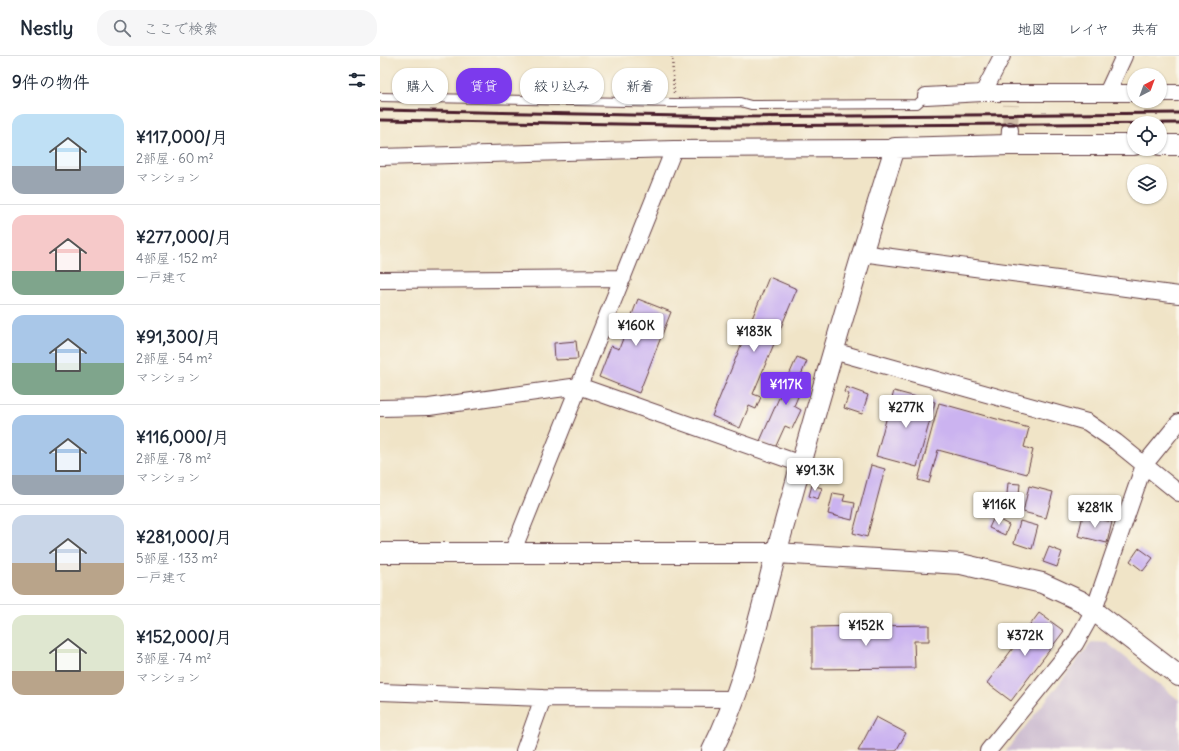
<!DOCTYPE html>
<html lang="ja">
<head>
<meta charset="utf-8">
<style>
  :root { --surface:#fff; --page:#f6f6f7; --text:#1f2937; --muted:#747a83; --line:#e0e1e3; --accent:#7c3aed }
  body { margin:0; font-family:Delius,"Klee One",sans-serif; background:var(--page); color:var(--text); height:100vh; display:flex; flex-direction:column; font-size:15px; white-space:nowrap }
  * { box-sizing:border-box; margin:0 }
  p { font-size:13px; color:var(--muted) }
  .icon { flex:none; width:22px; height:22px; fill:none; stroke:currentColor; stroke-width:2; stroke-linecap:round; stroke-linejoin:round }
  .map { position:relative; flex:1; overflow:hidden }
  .panel { display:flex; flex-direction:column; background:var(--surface); width:380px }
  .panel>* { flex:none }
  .hud { position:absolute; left:12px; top:12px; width:380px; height:36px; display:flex; gap:8px }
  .needle { width:26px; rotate:41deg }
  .buttons { position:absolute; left:747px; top:12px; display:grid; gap:8px }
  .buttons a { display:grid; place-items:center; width:40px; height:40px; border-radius:50%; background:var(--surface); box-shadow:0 1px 3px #0004; font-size:20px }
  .price { position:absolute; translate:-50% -34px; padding:0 9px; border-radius:4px; background:#fff; color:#222; font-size:13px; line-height:26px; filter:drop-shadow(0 1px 2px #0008) }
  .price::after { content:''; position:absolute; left:50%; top:24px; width:12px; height:9px; margin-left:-6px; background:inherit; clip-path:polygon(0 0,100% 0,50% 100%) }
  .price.current { background:var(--accent); color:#fff }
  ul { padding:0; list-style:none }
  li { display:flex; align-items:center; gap:12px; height:100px; padding:0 12px }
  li+li { border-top:1px solid var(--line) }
  li span { display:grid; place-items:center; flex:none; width:112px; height:80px; border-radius:12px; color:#555 }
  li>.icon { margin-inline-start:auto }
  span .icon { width:48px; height:48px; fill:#fffc; stroke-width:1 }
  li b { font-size:17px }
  h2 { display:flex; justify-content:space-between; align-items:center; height:48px; padding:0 12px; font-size:17px }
  .chip { padding:0 14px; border-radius:16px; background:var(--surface); box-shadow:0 1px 3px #0004; font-size:14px; line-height:36px }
  .chip.current { background:var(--accent); color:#fff }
  header { display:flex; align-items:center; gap:24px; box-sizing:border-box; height:56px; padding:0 20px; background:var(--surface); border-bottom:1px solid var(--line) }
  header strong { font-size:19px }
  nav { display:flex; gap:22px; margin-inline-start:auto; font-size:14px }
  .search { width:280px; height:36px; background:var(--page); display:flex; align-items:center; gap:10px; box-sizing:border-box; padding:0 14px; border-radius:16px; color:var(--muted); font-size:15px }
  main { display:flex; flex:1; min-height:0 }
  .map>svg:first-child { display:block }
</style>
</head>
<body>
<header>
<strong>Nestly</strong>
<div class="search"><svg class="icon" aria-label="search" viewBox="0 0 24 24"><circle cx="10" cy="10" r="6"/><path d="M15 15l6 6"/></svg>ここで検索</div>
<nav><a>地図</a><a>レイヤ</a><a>共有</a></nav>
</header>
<main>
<section class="panel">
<h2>9件の物件<svg class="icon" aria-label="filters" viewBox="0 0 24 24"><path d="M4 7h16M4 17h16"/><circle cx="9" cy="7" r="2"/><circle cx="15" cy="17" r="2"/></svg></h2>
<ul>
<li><span style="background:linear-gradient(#bfe0f5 65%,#9aa5b1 0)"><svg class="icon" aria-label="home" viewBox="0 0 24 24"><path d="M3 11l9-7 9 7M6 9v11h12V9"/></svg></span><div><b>¥117,000/月</b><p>2部屋 · 60 m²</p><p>マンション</p></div></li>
<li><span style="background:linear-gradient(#f6c9c9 70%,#7fa58c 0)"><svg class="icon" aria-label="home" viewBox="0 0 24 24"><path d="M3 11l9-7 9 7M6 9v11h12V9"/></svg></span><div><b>¥277,000/月</b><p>4部屋 · 152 m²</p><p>一戸建て</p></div></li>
<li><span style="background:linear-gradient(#a9c7e8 60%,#7fa58c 0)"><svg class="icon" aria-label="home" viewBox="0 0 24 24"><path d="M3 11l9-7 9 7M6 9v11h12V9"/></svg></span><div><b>¥91,300/月</b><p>2部屋 · 54 m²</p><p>マンション</p></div></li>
<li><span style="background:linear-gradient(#a9c7e8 75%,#9aa5b1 0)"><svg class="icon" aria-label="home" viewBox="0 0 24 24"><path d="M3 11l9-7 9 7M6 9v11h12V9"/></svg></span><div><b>¥116,000/月</b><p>2部屋 · 78 m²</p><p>マンション</p></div></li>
<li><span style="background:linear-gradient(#c9d6e8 60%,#b9a48a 0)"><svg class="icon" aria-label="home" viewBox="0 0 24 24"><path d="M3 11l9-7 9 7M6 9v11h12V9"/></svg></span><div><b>¥281,000/月</b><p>5部屋 · 133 m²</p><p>一戸建て</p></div></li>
<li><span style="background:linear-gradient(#dfe7d0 70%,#b9a48a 0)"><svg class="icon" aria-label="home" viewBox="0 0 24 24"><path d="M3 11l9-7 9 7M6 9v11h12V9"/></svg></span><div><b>¥152,000/月</b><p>3部屋 · 74 m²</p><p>マンション</p></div></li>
</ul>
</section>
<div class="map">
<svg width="799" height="695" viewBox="0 0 799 695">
  <rect width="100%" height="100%" fill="#fbf7ec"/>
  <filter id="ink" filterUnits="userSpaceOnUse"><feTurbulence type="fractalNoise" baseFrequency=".025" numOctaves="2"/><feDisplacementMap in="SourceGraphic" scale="8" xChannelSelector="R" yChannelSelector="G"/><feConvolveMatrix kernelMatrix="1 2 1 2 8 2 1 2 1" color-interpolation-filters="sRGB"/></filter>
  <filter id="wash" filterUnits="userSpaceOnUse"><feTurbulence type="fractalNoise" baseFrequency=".012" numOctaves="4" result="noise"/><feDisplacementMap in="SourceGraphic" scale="16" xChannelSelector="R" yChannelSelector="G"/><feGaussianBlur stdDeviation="0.9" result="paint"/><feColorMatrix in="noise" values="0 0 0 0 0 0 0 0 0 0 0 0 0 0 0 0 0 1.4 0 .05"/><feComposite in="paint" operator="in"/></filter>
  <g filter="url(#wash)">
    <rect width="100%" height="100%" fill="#f0e4c7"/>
    <!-- industrial -->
    <path fill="#cebed1" d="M712,586l15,1 72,57v51h-173z"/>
    <g id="blocks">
      <!-- building -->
      <path fill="#cbb3f0" d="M389,221l28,12 -44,105 8,3 -5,12 -7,-3 -9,22 -28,-12z
        M258,243l33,13 -32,81 -40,-16 12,-31 8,3z
        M196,285l2,18 -23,1 -1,-17z
        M417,301l10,4 -6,14 5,3 -12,28 7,4 -9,19 -7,-3 -10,22 -15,-7z
        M466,331l22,8 -6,19 -18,-6 5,-14 -5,-2z
        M514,335l41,11 -18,65 -41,-11z
        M559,347l90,25 -5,19 9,3 -6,24 -89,-24 -9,33 -11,-3z
        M491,409l14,4 -18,68 -14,-4z
        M628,427l12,1 -2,21h-12z
        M432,429l10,3 -4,11 -9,-3z
        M649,430l24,6 -7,26 -23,-6z
        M453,437l12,2 -2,6 12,2 -3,17 -24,-6z
        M703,459l29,7 -5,21 -29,-7z
        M614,461l15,8 -4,10 -16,-7z
        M640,465l18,5 -6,23 -18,-6z
        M669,491l13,5 -5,15 -14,-5z
        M759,492l14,10 -10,13 -13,-10z
        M659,557l25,18 -53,70 -24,-18z
        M549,569v16h-15l1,27 -103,1v-42z
        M496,661l30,16 -10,18h-38z"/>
    </g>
  </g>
  <g filter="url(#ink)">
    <use href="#blocks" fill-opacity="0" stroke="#633d42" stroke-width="1"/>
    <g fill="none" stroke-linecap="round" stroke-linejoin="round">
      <!-- minor-tunnel -->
      <path stroke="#cfbda8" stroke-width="16" stroke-dasharray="16 8" stroke-linecap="butt" d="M630,74l1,-25"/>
      <!-- service casing -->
      <g stroke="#633d42" stroke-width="10">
        <path id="service" d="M0,41l294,6 66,-1 11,3 166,-1 9,-8"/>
      </g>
      <!-- minor casing -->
      <g stroke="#633d42" stroke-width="18">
        <path id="minor" d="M622,0l-19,37h151
          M727,37l17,-37
          M780,37h19
          M546,40l57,-3
          M629,89l1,-15
          M0,101l294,-8 221,-1
          M481,197l318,42
          M0,224l243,-2
          M453,295l254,71 29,20 63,51
          M0,352l49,-1 150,-21 222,78
          M132,497l162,-404
          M0,636l163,6 192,1
          M144,695l19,-53
          M608,695l87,-107 19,-34 50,-145 35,-43"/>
      </g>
      <!-- tertiary casing -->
      <g stroke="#633d42" stroke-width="22">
        <path id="tertiary" d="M780,89h19
          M0,497h396l185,11 81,19 39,18 98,75
          M332,695c36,-71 50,-150 72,-226 35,-126 71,-252 111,-377l114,-3h125"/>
      </g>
      <!-- path -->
      <path stroke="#633d42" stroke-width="2.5" stroke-dasharray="1 3" stroke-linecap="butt" d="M292,0l2,37"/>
      <!-- service -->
      <use href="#service" stroke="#fff" stroke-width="8"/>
      <!-- minor -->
      <use href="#minor" stroke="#fff" stroke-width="16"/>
      <!-- tertiary -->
      <use href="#tertiary" stroke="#fff" stroke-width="20"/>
      <!-- rail -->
      <path stroke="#4a1f2b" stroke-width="3" d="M0,54l355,7 444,-4
        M0,64l353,6 446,-3"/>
    </g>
  </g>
</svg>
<div class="buttons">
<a><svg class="needle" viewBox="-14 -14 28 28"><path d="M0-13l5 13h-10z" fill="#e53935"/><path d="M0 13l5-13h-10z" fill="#747a83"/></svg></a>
<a><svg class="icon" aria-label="locate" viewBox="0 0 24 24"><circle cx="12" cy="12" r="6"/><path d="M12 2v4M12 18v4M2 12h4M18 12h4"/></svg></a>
<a><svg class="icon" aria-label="layers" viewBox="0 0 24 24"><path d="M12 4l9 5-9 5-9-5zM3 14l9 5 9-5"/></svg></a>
</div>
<b class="price" style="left:256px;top:291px">¥160K</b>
<b class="price" style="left:374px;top:297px">¥183K</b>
<b class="price current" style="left:406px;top:350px">¥117K</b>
<b class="price" style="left:526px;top:373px">¥277K</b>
<b class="price" style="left:435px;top:436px">¥91.3K</b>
<b class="price" style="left:619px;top:470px">¥116K</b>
<b class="price" style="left:715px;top:473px">¥281K</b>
<b class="price" style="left:486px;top:591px">¥152K</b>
<b class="price" style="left:645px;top:601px">¥372K</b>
<div class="hud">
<a class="chip">購入</a>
<a class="chip current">賃貸</a>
<a class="chip">絞り込み</a>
<a class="chip">新着</a>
</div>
</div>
</main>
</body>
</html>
